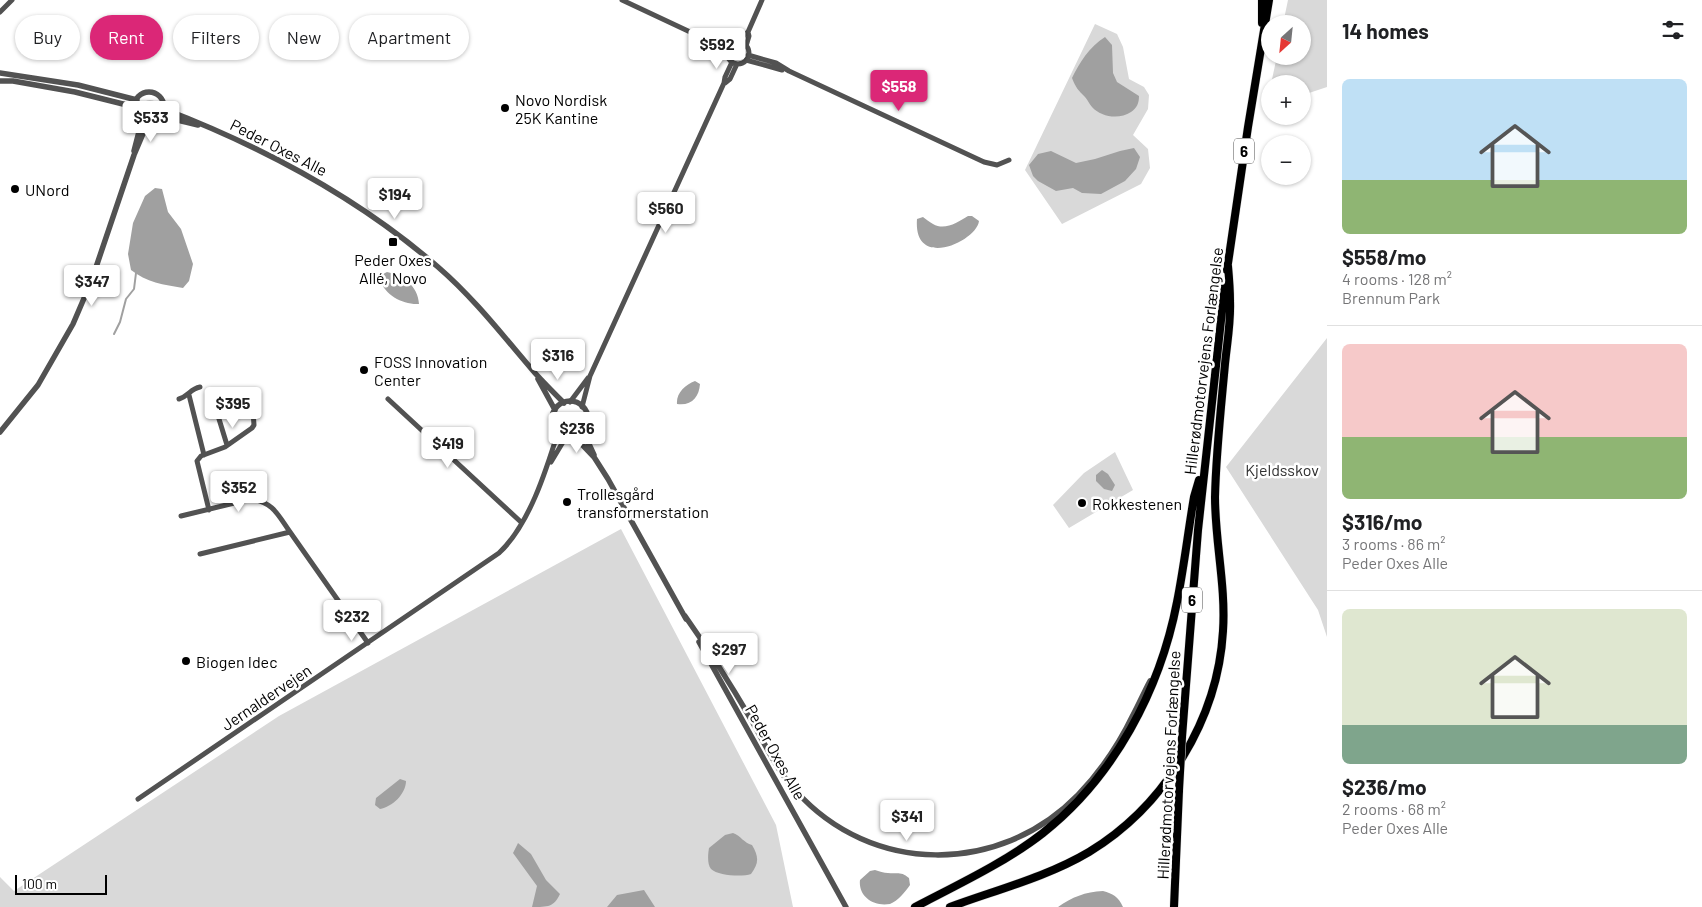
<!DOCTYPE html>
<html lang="en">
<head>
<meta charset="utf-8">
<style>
  :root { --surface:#fff; --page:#f6f6f6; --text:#202124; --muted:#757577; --line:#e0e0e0; --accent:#db2777 }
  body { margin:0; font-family:Barlow,sans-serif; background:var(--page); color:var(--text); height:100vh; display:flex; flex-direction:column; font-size:19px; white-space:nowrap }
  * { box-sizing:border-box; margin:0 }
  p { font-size:16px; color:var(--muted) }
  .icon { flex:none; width:28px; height:28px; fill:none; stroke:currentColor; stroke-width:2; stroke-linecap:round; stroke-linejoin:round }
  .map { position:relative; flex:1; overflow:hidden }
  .details { display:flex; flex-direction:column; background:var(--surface); width:375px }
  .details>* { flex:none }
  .top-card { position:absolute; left:15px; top:15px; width:475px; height:45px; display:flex; gap:10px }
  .needle { width:32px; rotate:207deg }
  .fabs { position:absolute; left:1261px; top:15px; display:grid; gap:10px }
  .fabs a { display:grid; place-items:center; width:50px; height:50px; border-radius:50%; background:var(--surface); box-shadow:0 1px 4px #0004; font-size:25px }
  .scale { position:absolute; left:15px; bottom:12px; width:92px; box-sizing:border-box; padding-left:5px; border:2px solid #000; border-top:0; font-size:14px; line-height:18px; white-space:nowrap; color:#000; -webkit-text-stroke:4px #fff; paint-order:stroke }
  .price { position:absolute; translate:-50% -42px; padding:0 11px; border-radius:5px; background:#fff; color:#222; font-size:16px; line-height:32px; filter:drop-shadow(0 1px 2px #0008) }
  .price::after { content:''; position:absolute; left:50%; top:30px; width:15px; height:11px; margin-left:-8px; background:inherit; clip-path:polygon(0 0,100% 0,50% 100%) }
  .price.on { background:var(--accent); color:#fff }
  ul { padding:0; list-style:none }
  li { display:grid; align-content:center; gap:10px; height:265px; padding:0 15px }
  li+li { border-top:1px solid var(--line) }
  li span { display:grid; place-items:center; height:155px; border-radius:8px; color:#555 }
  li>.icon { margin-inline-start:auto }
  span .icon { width:90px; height:90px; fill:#fffc; stroke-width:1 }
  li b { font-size:21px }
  h2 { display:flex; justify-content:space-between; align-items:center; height:60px; padding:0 15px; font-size:21px }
  .tag { padding:0 18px; border-radius:22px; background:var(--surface); box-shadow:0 1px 4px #0004; font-size:18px; line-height:45px }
  .tag.on { background:var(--accent); color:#fff }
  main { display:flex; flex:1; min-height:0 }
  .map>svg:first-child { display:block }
</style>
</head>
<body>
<main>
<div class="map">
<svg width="1327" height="907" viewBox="0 0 1327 907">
  <rect width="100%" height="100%" fill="#fff"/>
  <!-- green -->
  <path fill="#d9d9d9" d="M1288,0h39v87l-24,8 -1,-11h-31l6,-28h25v-32h-19z
    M1095,24l22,10 6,13 6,32 15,8 5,8 -1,14 -15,26 15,14 2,19 -9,16 -79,40 -37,-54z
    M142 108a8 8 0 1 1 16 0a8 8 0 1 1-16 0Z
    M1327,338v299l-9,-27 -92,-143z
    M1115,452l18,38 -64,38 -16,-23 31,-32z
    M621,529l155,296 17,82h-793v-30l14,14 265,-175z"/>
  <!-- water -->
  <path fill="#a0a0a0" d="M1105,37l7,8 1,28 4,9 22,14c0,7 -2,12 -8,16 -12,8 -30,5 -39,-5 -3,-3 -4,-7 -7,-10 -7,-7 -9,-9 -13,-19 8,-16 17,-31 33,-41z
    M1134,148l6,9 -4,12 -11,12 -24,13 -19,-1 -9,-5 -17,3 -18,-10 -5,-5 -4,-11 9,-11 13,-3 25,12 19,-4 25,-8z
    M155,188l7,1 6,23 13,17 12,35 -4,17 -6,7c-19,-3 -37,-6 -52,-18l-3,-16 5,-31 12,-27z
    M968,216h4l7,5c-2,20 -66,50 -62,-2l6,-2c3,2 6,5 10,7 12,7 25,-2 35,-8z
    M387,272c16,3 31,14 32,32 -16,1 -34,-9 -39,-24l1,-5z
    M695,381l5,3c-1,13 -8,22 -23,20 -1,-11 8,-19 18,-23z
    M1102,470l6,4 7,11 -3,6 -8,-2 -8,-8v-6z
    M400,779l6,2c0,13 -14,26 -26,28l-5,-4 1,-7z
    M733,833c8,3 11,10 19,12 7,12 7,18 -1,29 -8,3 -33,2 -40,-5 -4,-5 -3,-15 -2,-21l16,-13z
    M518,843l13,11 15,26 14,14c-6,13 -12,13 -28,13l5,-21 -24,-33z
    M875,870c4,1 9,3 13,3 10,1 13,-2 21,5l1,7c-5,7 -12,16 -20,19 -17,3 -32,-8 -30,-24l10,-9z
    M644,890l11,17h-48l10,-12z
    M1103,891c10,3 15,5 20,16h-65c14,-10 27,-15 45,-16z"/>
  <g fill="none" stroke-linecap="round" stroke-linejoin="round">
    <!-- stream -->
    <path stroke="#a0a0a0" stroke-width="2" d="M114,334l6,-12 6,-23 8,-10 2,-16"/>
    <!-- trunk casing -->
    <g stroke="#dbdbdb" stroke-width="9">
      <path id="trunk" d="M1262,23v-23
        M1227,270l21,-143 21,-127
        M1182,737l16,-207 27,-246
        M915,907c42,-22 91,-45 128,-74 71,-56 117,-143 134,-231 7,-35 11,-70 17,-105l5,-17
        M950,907c46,-17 97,-30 139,-55 76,-46 129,-133 134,-221 3,-45 -8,-89 -8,-134 1,-44 6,-89 10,-133 2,-21 6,-42 5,-63 0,-12 -1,-24 -2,-35
        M1174,907l5,-117"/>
    </g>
    <!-- minor -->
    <path stroke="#525252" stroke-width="5" d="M622,0l81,38 13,8 11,5
      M0,12l12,-12
      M706,38l13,3 11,5
      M727 53a11 11 0 1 1 22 0a11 11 0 1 1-22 0Z
      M740,43l4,-8 4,-3 14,-32
      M746,46l3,-10 -1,-4
      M748,55l28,8 13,8 195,91 13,3 12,-5
      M746,60l36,10
      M725,83l5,-4 7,-15
      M189,395l15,60
      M179,399c10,-3 11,-10 21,-12
      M388,399l134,124
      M570,402l18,-24
      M582,407l8,-31 134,-293 1,-6 7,-15
      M219,419l8,26
      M551,462l15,-25
      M209,510l-12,-49 4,-5 24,-9 27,-19 2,-3 -2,-27
      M181,516l70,-17c22,3 27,16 39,33
      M200,554l90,-22 78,111
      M138,799l361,-246c30,-28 47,-82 59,-121"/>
    <!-- tertiary -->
    <path stroke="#525252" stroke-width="5.5" d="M0,73l78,12 59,15
      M0,81h13l62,11 60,15
      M134 107a15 15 0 1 1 30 0a15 15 0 1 1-30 0Z
      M164,109c99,38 193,88 274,158 36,31 66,70 97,106 9,10 19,20 29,30
      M161,116l37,9
      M134,151l8,-31
      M538,379l17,31
      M552 419a18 18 0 1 1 36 0a18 18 0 1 1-36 0Z
      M583,431l11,24
      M0,432l38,-47 35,-61 18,-42 43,-127 14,-33
      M574,436l20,21 14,22 78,140
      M685,616c24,34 46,69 67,105 13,23 25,50 44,70 75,84 203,85 282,4 22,-23 41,-51 55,-80 6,-11 11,-23 17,-34
      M699,642l147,265"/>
    <!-- trunk -->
    <use href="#trunk" stroke="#000" stroke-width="8"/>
    <!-- trunk-bridge casing -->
    <g stroke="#dbdbdb" stroke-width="9" stroke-linecap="butt">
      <path id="trunk-bridge" d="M1179,790l3,-53"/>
    </g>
    <!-- trunk-bridge -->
    <use href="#trunk-bridge" stroke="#000" stroke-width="8"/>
  </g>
  <!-- markers -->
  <g fill="#000" stroke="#fff" stroke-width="2">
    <circle cx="505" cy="108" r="5"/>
    <circle cx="15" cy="189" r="5"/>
    <rect x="388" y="237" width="10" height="10" rx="2.5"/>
    <circle cx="364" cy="370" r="5"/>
    <circle cx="567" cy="502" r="5"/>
    <circle cx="1082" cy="503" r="5"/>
    <circle cx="186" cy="661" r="5"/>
  </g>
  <g text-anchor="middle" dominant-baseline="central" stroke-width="5" stroke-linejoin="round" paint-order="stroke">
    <!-- shield labels -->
    <g fill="#fff" stroke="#4c4c4c" stroke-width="1">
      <rect x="1234" y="138.5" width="20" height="25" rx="4"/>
      <rect x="1182" y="587.5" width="20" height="25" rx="4"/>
    </g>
    <g font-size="15" font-weight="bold" fill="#000">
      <text x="1244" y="151">6</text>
      <text x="1192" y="600">6</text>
    </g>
    <!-- poi labels -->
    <g font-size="16" fill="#000" stroke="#fff" text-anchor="start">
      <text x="515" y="99">Novo Nordisk<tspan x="515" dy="18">25K Kantine</tspan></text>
      <text x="25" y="189">UNord</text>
      <text x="393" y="259" text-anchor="middle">Peder Oxes<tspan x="393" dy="18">Allé, Novo</tspan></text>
      <text x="374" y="361">FOSS Innovation<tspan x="374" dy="18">Center</tspan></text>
      <text x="577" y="493">Trollesgård<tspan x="577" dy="18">transformerstation</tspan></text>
      <text x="1092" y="503">Rokkestenen</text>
      <text x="196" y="661">Biogen Idec</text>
    </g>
    <!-- street labels -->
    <g font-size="16" fill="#000" stroke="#fff">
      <text transform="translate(279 147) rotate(27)">Peder Oxes Alle</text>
      <text transform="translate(1203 361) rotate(-83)">Hillerødmotorvejens Forlængelse</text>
      <text transform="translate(266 697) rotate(-34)">Jernaldervejen</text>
      <text transform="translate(776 752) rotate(61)">Peder Oxes Alle</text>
      <text transform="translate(1168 765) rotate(-87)">Hillerødmotorvejens Forlængelse</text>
    </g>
    <!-- park labels -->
    <g font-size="16" fill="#303030" stroke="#fff">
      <text x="1282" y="469">Kjeldsskov</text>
    </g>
  </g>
</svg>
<div class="fabs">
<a><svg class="needle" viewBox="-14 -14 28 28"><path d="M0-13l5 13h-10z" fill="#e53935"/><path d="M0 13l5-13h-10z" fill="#757577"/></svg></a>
<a>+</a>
<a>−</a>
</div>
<div class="scale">100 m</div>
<b class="price" style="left:717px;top:70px">$592</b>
<b class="price on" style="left:899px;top:112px">$558</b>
<b class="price" style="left:151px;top:143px">$533</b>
<b class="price" style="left:395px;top:220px">$194</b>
<b class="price" style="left:666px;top:234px">$560</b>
<b class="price" style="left:92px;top:307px">$347</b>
<b class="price" style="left:558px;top:381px">$316</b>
<b class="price" style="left:233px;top:429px">$395</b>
<b class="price" style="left:577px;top:454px">$236</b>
<b class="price" style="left:448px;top:469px">$419</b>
<b class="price" style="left:239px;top:513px">$352</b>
<b class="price" style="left:352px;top:642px">$232</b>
<b class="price" style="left:729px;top:675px">$297</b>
<b class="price" style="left:907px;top:842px">$341</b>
<div class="top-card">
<a class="tag">Buy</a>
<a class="tag on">Rent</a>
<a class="tag">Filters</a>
<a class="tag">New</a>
<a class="tag">Apartment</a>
</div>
</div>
<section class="details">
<h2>14 homes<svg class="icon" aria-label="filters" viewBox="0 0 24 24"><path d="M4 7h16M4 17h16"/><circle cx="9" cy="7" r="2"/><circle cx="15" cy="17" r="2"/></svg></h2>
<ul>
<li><span style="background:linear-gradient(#bfe0f5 65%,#8fb573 0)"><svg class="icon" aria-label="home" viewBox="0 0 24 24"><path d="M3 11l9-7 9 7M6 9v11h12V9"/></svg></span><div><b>$558/mo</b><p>4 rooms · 128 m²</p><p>Brennum Park</p></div></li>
<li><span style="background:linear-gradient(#f6c9c9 60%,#8fb573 0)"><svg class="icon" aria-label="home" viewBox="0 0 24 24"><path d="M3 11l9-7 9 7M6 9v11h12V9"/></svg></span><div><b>$316/mo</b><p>3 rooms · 86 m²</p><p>Peder Oxes Alle</p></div></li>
<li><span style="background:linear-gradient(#dfe7d0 75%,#7fa58c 0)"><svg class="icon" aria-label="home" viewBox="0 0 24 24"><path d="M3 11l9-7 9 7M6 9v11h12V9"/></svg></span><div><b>$236/mo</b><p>2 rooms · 68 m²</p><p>Peder Oxes Alle</p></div></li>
</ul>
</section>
</main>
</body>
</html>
